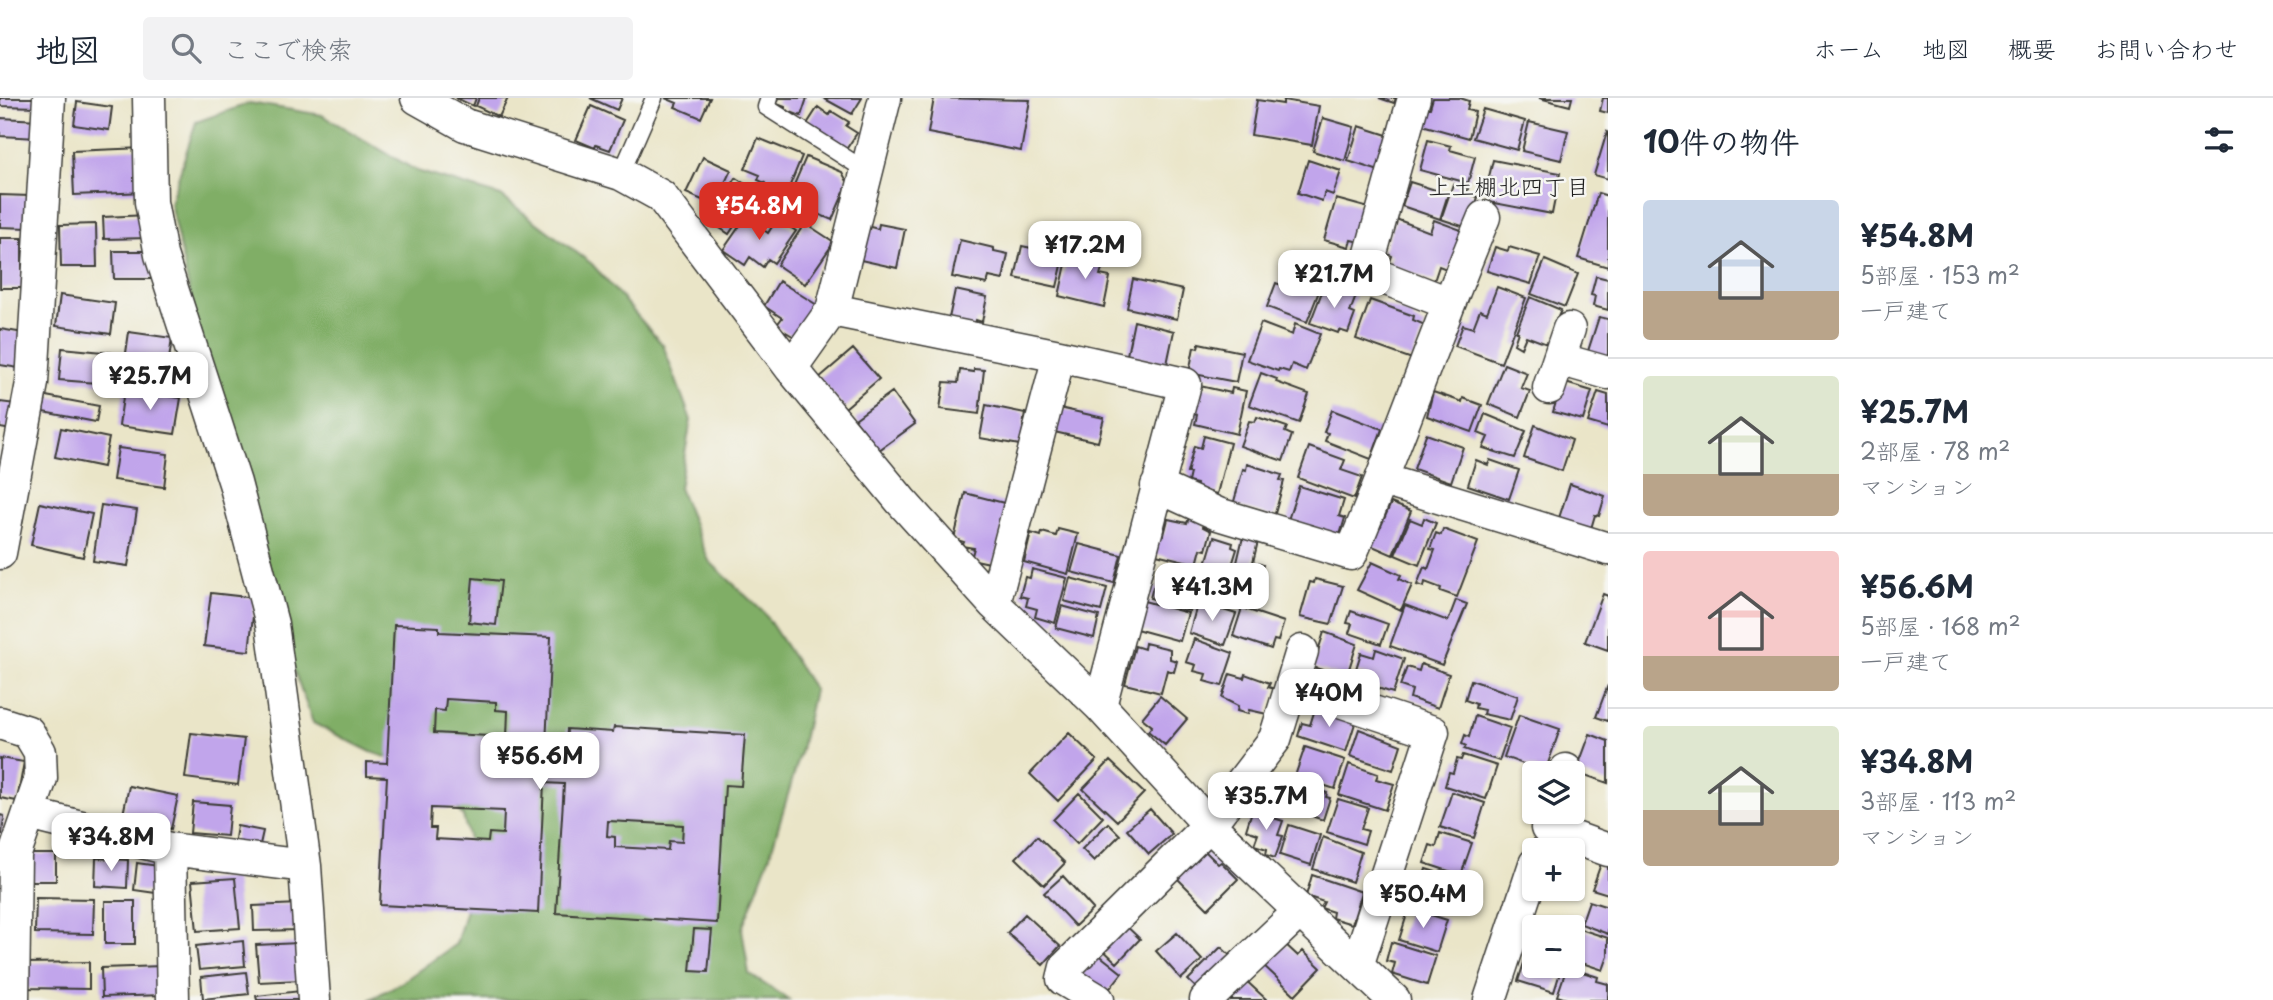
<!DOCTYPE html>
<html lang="ja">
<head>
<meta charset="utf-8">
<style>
  :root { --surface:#fff; --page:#f2f2f3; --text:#1f2937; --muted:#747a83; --line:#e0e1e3; --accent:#d93025 }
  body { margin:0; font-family:"Playpen Sans","Klee One",sans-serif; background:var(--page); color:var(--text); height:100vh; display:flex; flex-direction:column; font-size:26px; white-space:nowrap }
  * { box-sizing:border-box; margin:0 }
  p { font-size:23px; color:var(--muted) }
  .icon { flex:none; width:38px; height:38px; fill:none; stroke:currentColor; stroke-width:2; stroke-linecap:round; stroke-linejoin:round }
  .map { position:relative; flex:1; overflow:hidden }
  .drawer { display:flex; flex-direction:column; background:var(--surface); width:665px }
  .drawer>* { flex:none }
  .tools { position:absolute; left:1522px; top:663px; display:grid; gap:14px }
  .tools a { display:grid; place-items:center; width:63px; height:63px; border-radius:7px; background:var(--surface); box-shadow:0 2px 5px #0004; font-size:35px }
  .price { position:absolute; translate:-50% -60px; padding:0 16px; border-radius:14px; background:#fff; color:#222; font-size:23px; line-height:46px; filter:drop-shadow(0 2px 4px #0008) }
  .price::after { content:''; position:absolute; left:50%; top:42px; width:21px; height:16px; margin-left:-10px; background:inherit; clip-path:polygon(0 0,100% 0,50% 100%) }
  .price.current { background:var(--accent); color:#fff }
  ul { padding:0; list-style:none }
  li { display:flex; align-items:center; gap:21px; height:175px; padding:0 35px }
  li+li { border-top:2px solid var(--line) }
  li span { display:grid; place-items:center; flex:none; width:196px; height:140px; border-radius:7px; color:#555 }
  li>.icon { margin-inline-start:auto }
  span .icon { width:84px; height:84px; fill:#fffc; stroke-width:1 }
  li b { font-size:30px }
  h2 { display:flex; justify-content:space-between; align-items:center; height:84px; padding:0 35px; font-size:30px }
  header { display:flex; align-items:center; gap:42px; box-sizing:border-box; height:98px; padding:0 35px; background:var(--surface); border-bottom:2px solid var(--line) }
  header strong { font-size:33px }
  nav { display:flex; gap:38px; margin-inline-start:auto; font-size:24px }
  .search { width:490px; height:63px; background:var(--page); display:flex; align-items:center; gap:18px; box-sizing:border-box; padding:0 24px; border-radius:7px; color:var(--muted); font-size:26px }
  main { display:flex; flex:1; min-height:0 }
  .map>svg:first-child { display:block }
</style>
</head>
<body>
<header>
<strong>地図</strong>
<div class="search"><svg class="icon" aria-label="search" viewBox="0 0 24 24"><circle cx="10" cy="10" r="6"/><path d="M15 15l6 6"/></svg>ここで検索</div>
<nav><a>ホーム</a><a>地図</a><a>概要</a><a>お問い合わせ</a></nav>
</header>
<main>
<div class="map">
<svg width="1608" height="902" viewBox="0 0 1608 902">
  <rect width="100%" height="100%" fill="#f6f6f2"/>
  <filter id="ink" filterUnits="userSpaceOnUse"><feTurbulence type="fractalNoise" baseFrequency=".0143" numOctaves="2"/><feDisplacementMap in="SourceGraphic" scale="14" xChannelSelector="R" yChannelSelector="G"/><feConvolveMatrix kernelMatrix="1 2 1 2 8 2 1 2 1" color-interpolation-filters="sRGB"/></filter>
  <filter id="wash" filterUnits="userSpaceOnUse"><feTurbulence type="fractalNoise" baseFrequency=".00686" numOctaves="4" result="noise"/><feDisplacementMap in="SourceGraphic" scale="28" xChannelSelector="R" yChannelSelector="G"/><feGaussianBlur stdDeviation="1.57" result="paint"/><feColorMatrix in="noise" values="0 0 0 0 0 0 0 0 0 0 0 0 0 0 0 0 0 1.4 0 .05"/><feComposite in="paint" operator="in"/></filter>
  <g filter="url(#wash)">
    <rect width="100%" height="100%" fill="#eae5c8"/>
    <!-- forest -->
    <path fill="#80ae66" stroke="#4e6541" stroke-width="2" d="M250,5l72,12 95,56 84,25 91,68 71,81 28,75 -12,68 30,73 55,52 50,77 -14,64 -30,101 -28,74 7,45 40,26h-420l32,-17 55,-39 21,-73 -14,-55 -40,-46 -52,-18 -58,-29 -34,-95 -77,-280 -32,-145 26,-81z"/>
    <g id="blocks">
      <!-- building -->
      <path fill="#c1a5eb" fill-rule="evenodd" d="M0,0h39v9l-39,-1z
        M456,0h20l-3,8z
        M479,0h29l-9,19 -23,-11z
        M590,0h32l-5,12z
        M665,0h45l-9,20 -26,-11 2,-4z
        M779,0h28l-6,18 -16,-6v-3l-8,-3z
        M823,0h39l-10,16z
        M934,0l96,2 -9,51 -93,-18z
        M1379,0h17l-2,5z
        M1433,0h27l9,3 -2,9 8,2 -6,26 -47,-13 4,-17h4z
        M1539,0h33l-2,8z
        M1603,0h5v15l-8,-2z
        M1257,2l26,4v-4l36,6 -7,39 -61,-10z
        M77,4l35,5 -3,23 -35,-5z
        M591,8l32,14 -13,30 -14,-5 -1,3 -19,-8z
        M818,9l11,8 2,-4 18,11 -3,4 11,7 -12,18 -38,-27z
        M1483,11l42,12 -8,29 -44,-12z
        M0,20l39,2 -1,18 -38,-2z
        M1323,20l31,9 -9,34 -32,-10z
        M1529,24l39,9 -7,29 -39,-9z
        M1359,28l31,10 -11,35 -31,-10z
        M1607,34l1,1v46l-14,-4z
        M758,40l44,18 -16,39 -22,-9 1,-3 -7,-3 2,-5 -15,-6z
        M1428,42l23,6 -1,4 25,7 -7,26 -48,-13z
        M143,50l2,44 -71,3 -2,-44z
        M703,59l28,13 -11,23 -6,-2 -5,12 -23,-10z
        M806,59l36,15 6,11 -16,37 -45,-19z
        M1308,62l33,11 -8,24 -8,-3 -3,9 -24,-8z
        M1493,62l67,13 -8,41 -63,-12 5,-23 -5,-2z
        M736,80l21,14 -28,42 -18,-12 18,-26 -3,-2z
        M1410,84l38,12 -8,25 -38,-13z
        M1453,86l15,5 -1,4 11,4 -10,31 -27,-9z
        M1598,95l10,3v71l-30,-9z
        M0,97l30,1 -1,32 -29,-1z
        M1336,101l33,9 -9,34 -9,-2 -2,7 -25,-7z
        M149,117l1,23 -46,1 -1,-22z
        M746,119l22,16 9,-14 19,12 -22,32 -6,-4 -5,8 -13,-10 -5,8 -22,-15z
        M1396,121l34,13 4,-12 30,11 -15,39 -10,-4 -5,15 -45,-17 3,-8 -9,-4z
        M805,125l29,19 -29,42 -28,-19z
        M96,126l1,43h-36l-1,-42z
        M879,126l26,5 -8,39 -41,-9 7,-34 15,4z
        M0,140h22v50h-22z
        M960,142l34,8v3l14,3 -5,26 -14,-3 -2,7 -35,-7z
        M1022,148l33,7 -1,6 9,2 -6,26 -42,-9z
        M1495,149l13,4 1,-4 31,9 -9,28 -44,-13z
        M113,153h39l1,28h-39z
        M1068,157l36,7 -4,13 10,2 -6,30 -45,-11z
        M1545,162l33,14 -13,33 -34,-13z
        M1596,178l12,3v31l-15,-4 2,-10 -4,-1z
        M1301,180l20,8 -14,36 -40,-15 9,-24 13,5 2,-6 7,2z
        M1133,181l50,11 -6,29 -50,-11z
        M779,183l38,24 -21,33 -20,-12 6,-8 -18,-12z
        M1325,186l31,12 -6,16 5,2 -7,19 -9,-3 -1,3 -28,-10z
        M1497,189l29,11 -25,65 -46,-17 8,-21 10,3 7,-18 7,3z
        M955,192l32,7 -5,25 -6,-2 -2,9 -26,-6z
        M60,197l55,8 -4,31 -55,-8z
        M1530,199l31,13 -14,34 -21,-8 -5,12 -7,-4 4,-12h-2z
        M1370,202l44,16 -1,4 12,5 -13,34 -56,-20z
        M1599,219l9,2v41l-20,-9z
        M1134,223l40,10 -7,33 -40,-9z
        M1261,225l31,12 3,-11 25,10 -14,36 -14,-6 -3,8 -10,-3 -1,2 -31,-11z
        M0,231l30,5 -5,35 -25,-4z
        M129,234l43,6 -4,29 -43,-7z
        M1199,245l43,9 -6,30 -47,-9 5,-26 4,1z
        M62,250l51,5 -3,31 -51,-4z
        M853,251l26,30 -34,29 -26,-30z
        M1504,266l23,9 -6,15 9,3 -10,26 -32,-13z
        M974,271l10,1 -5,44 -39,-5 4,-27 14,1 2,-13 14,2z
        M1261,275l16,6 -1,3 33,12 -10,29 -50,-18z
        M1562,284l30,9 -9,29 -30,-8z
        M1200,288l31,7 1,-5 14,3 -9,43 -42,-10 2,-9 -4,-1z
        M124,292l57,8 -6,36 -56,-8z
        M892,294l23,32 -36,26 -24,-31z
        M1433,294l29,10 1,-4 19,7 -10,27 -45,-16z
        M1598,294l10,3v33l-20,-6z
        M46,298l53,10 -3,16 -53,-10z
        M0,304l16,2 -4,26 -12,-2z
        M986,307l39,8 -2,14h3l-2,12h-3l-1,6 -40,-7z
        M1055,309l49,11 -6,24 -48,-11z
        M1332,312l50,19 -11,30 -46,-18 3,-8 -4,-1z
        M1485,316l41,17 -11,27 -32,-10 5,-11 -10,-4z
        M1257,319l30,10 -2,5 7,3 -9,26 -43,-15 9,-25 6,1z
        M1535,327l37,15 -10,31 -38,-13z
        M61,330l48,10 -6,29 -48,-10z
        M1426,336l37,13 -12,35 -37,-13z
        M1204,338l26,7 -13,51 -21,-5 1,-5 -9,-2 2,-9h-3l7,-27 7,2z
        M1309,349l36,13 -4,10 21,7 -8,22 -56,-21z
        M118,350l50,6 -4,33 -51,-7z
        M1476,362l12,5 2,-5 29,10 -10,29 -41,-14z
        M1247,366l35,11 -2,5 4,1 -10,36 -41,-12 10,-36 3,1z
        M1570,386l35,12 -6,20 -4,-1 -5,17 -32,-11z
        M1299,388l45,14 -5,16 6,2 -5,17 -52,-15z
        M965,395l43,11 -14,60 -23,-5 3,-11 -12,-2 2,-4 -10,-3z
        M40,405l52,11 -9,43 -52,-12z
        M1391,405l20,8 -18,44 -23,-10 8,-20 3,1z
        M101,407l36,5 -9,56 -35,-5z
        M1189,420l15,4 -1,5 8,4 -5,19 -5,-1 -4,15 -45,-11 5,-20 7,2 4,-16 19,4z
        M1424,420l12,5 -17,42 -24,-10 15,-36 12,5z
        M1058,431l20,5 -10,40 -44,-12 7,-29 10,3 1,-4 14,4z
        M1443,431l35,13 -21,55 -17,-6 1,-3 -16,-6 -1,5 -7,-2 7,-18 4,2 7,-19 -5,-1 6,-16 5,2z
        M1214,439l19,6 -1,4 5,2 -14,45 -24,-7z
        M1243,439l15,4 -5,21 10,3 -10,40 -19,-5 2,-7 -6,-1z
        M1079,446l42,11 -7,28 -43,-11z
        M1372,464l29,13 -2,4 13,6 -11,25 -44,-20z
        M1032,471l35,9 -12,45 -20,-6 2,-8 -11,-3 2,-8 -8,-2 5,-19 5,1z
        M1163,474l35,10 -8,29 -33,-9 1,-2 -8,-2 3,-11 5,2z
        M473,480l28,3 -5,44 -27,-3z
        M1070,480l37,10 -6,23 -37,-10z
        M1315,481l28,7 -12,38 -31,-7 10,-35 4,1z
        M211,495l44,5 -6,53 -45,-5z
        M1603,496l5,2v54l-23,-8z
        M1456,502l11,4 -25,61 -52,-19 15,-41 43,16z
        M1144,503l44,12 -8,28 -44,-12z
        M1198,504l38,12 -11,31 -36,-12z
        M1062,508l37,10 -5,22 -38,-10z
        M1242,510l42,14 -6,19 -4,-1 -3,9 -38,-13z
        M1351,513l37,13 -7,20 -32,-11 3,-9 -5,-1z
        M394,527l45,2v5l112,5 -6,130 20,1 2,-39 46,3 1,-5 131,8 -4,51 -16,-1 -8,138 -161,-10 8,-129 -20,-1 -6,130 -158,-8 7,-128 -20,-1v-14l20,1zM446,601l50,3v8l12,1 -1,26 -73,-4 1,-23 10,1zM431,710l73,3 -1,23 -14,-1 -1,9 -53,-3 1,-11h-6zM608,723l75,4 -1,17 -13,-1 -1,9 -53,-3v-10l-8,-1z
        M1324,534l33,12 -11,34 -33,-11z
        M1194,541l39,14 -11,33 -18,-5 2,-7 -12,-3 2,-6 -10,-3z
        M1145,545l25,6v10l7,2 -3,11 -7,-2 -6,23 -36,-9 10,-38 9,3z
        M1376,551l28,10 -11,34 -28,-9 2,-9 -12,-3 6,-19 13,4z
        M1421,566l28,10 -11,34 -28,-10 2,-8 -12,-4 7,-19 12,4z
        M1230,576l14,4 1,-4 25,9 -2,4 7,2 -8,25 -18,-4 -1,4 -11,-3 1,-5 -16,-8z
        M1471,582l47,16 -8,24 -27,-6 1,-4 -9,-2 1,-4 -11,-4z
        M1608,587v36l-12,-4z
        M1160,598l27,23 -22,26 -17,-14 4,-5 -10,-8z
        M1316,608l40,14 -10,32 -48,-16 4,-13 8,2z
        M1519,617l41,14 -15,43 -41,-15z
        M1475,618l35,12 -11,33 -35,-12 2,-3 -4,-2 3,-9 4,2z
        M1359,631l42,16 -8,25 -43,-14z
        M191,635l53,6 -6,46 -53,-7z
        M1069,635l28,27 -39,41 -28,-27z
        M1590,636l18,7v42l-32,-11z
        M1305,649l40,13 -10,29 -40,-13z
        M1463,657l34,11 -11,33 -41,-13 4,-14 4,1 4,-14 4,1z
        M0,660l24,4 -7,39 -17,-3z
        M1110,663l34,32 -27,28 -34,-32z
        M1349,666l29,10 -2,5 18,5 -9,26 -46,-15z
        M1273,684l35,14 3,-8 16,5 -1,4 4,1 -7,22 -56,-19z
        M129,688l49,10 -7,33 -49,-10z
        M1452,694l33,11 -11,35 -34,-11z
        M1079,695l24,24 -26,27 -24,-24z
        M1338,701l30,9 -7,21 7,2 -4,13 -37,-12z
        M193,704l37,3 -3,31 -37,-3z
        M1150,711l22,25 -23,20 -22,-25z
        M1252,713l31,10 -5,14 5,1 -8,22 -9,-3 1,-6 -13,-4 4,-11 -12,-4z
        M0,717l4,1 -2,18h-2z
        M1108,725l12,12 -26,26 -12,-12z
        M1289,727l31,10 -9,30 -31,-10z
        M237,728l26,5 -4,18 -25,-4z
        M1440,735l32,10 -11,32 -37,-12 6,-18 6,2z
        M1037,738l28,27 -21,22 -28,-27z
        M1323,739l38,15 -9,30 -39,-13z
        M1201,749l17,17 3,-2 17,17 -30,30 -34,-34z
        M22,756h34v27h-34z
        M96,760l32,2 -1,28 -32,-2z
        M1602,763l6,3v30l-16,-5z
        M137,765l29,4 -3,27 -29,-4z
        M1426,771l35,11 -11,34 -35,-11z
        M1312,777l50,17 -10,32 -20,-6 1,-6 -12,-4 3,-6 -18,-6z
        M1063,778l30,33 -18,17 -31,-33z
        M235,780l5,50 -43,3 -5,-50z
        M36,800l58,1 -1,35 -58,-1z
        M105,803h30v43h-30z
        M1589,803l19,6v27l-27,-10z
        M300,806l1,26 -47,1 -1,-25z
        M1409,810l38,12 -10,32 -38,-12z
        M1025,816l35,32 -17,19 -36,-32z
        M1120,822l20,19 -23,24 -20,-19z
        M1577,830l31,10v18l-5,14 -30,-10v-21z
        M694,831l18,1 -4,42 -18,-1z
        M1177,835l25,27 -21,19 -25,-28z
        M243,843l2,25 -46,4 -3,-24z
        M1283,844l15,14 5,-5 18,17 -26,27 -34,-32z
        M1391,844l45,14 -9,29 -35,-11 3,-11 -9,-2z
        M299,845l2,37 -42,2 -3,-37z
        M1221,849l16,15 -33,33 -16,-15z
        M1098,856l24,19 -19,24 -24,-19z
        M1525,862l10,3v3h27l-8,26 -36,-11z
        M89,864v27l-65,-1v-25z
        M163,868l1,29 -62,2 -1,-29z
        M1567,869l31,10 -1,4 11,3v16h-38l-13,-4z
        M246,874l3,22 -46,5 -2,-22z
        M1242,879l25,23h-47z
        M300,893l1,9h-44l-1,-4z"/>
    </g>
  </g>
  <g filter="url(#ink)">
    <use href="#blocks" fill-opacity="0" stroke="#3b3a36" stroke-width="2"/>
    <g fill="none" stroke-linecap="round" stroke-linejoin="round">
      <!-- service casing -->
      <g stroke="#3b3a36" stroke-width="19">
        <path id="service" d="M769,0l-3,9 99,63
          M621,76l33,-76"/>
      </g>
      <!-- minor casing -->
      <g stroke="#3b3a36" stroke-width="35">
        <path id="minor" d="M149,0l2,104 10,53 74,228 37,141 33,242 9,134
          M417,0l48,27 156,49 40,22 130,172 110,133 93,103 106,102 109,119 185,175
          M1414,0l-48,173 82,32
          M832,212l227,46 126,28 -85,322
          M1559,261l49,14
          M791,270l41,-58 53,-212
          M1549,290l20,-59
          M1383,382l225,69
          M1157,388l61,28 133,40c47,-111 86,-225 133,-337
          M0,455l32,-170 17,-285
          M994,506l65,-248
          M1292,587l141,47 -75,231
          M0,625l28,9 12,20 1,26 -26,76 -2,146
          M1564,676l2,-4
          M29,716l141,35 135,17
          M1547,730l61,22
          M170,751l3,151
          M1098,902l-35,-21 3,-12 143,-142 66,-86 27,-88
          M1206,902l93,-88
          M1490,902l45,-136"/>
      </g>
      <!-- service -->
      <use href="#service" stroke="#fff" stroke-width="16"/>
      <!-- minor -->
      <use href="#minor" stroke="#fff" stroke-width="32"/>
    </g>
  </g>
  <g text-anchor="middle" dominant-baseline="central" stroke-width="5" stroke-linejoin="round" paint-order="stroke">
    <!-- neighbourhood labels -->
    <g font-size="23" fill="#1c1c1c" stroke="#f6f6f2">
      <text x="1509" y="87">上土棚北四丁目</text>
    </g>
  </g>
</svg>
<div class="tools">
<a><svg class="icon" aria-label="layers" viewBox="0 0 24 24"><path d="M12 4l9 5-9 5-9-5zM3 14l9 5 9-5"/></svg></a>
<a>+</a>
<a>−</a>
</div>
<b class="price current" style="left:759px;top:144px">¥54.8M</b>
<b class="price" style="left:1085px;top:183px">¥17.2M</b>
<b class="price" style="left:1334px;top:212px">¥21.7M</b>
<b class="price" style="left:150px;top:314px">¥25.7M</b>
<b class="price" style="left:1212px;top:525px">¥41.3M</b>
<b class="price" style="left:1329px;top:631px">¥40M</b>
<b class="price" style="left:540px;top:694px">¥56.6M</b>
<b class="price" style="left:1266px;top:734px">¥35.7M</b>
<b class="price" style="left:111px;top:775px">¥34.8M</b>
<b class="price" style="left:1423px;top:832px">¥50.4M</b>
</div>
<section class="drawer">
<h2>10件の物件<svg class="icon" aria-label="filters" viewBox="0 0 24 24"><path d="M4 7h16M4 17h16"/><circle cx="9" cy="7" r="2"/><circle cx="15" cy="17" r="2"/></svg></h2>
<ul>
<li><span style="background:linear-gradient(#c9d6e8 65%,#b9a48a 0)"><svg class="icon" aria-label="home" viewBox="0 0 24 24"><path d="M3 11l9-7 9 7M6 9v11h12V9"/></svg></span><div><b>¥54.8M</b><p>5部屋 · 153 m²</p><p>一戸建て</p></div></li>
<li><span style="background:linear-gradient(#dfe7d0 70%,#b9a48a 0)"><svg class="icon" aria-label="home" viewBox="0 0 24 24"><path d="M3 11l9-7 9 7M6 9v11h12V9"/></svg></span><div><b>¥25.7M</b><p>2部屋 · 78 m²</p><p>マンション</p></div></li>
<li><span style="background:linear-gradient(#f6c9c9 75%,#b9a48a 0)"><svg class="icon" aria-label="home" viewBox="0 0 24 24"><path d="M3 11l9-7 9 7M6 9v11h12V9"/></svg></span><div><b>¥56.6M</b><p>5部屋 · 168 m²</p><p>一戸建て</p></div></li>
<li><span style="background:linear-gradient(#dfe7d0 60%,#b9a48a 0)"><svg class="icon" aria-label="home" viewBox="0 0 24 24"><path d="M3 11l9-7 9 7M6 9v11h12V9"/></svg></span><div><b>¥34.8M</b><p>3部屋 · 113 m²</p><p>マンション</p></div></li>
</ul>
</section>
</main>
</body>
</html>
